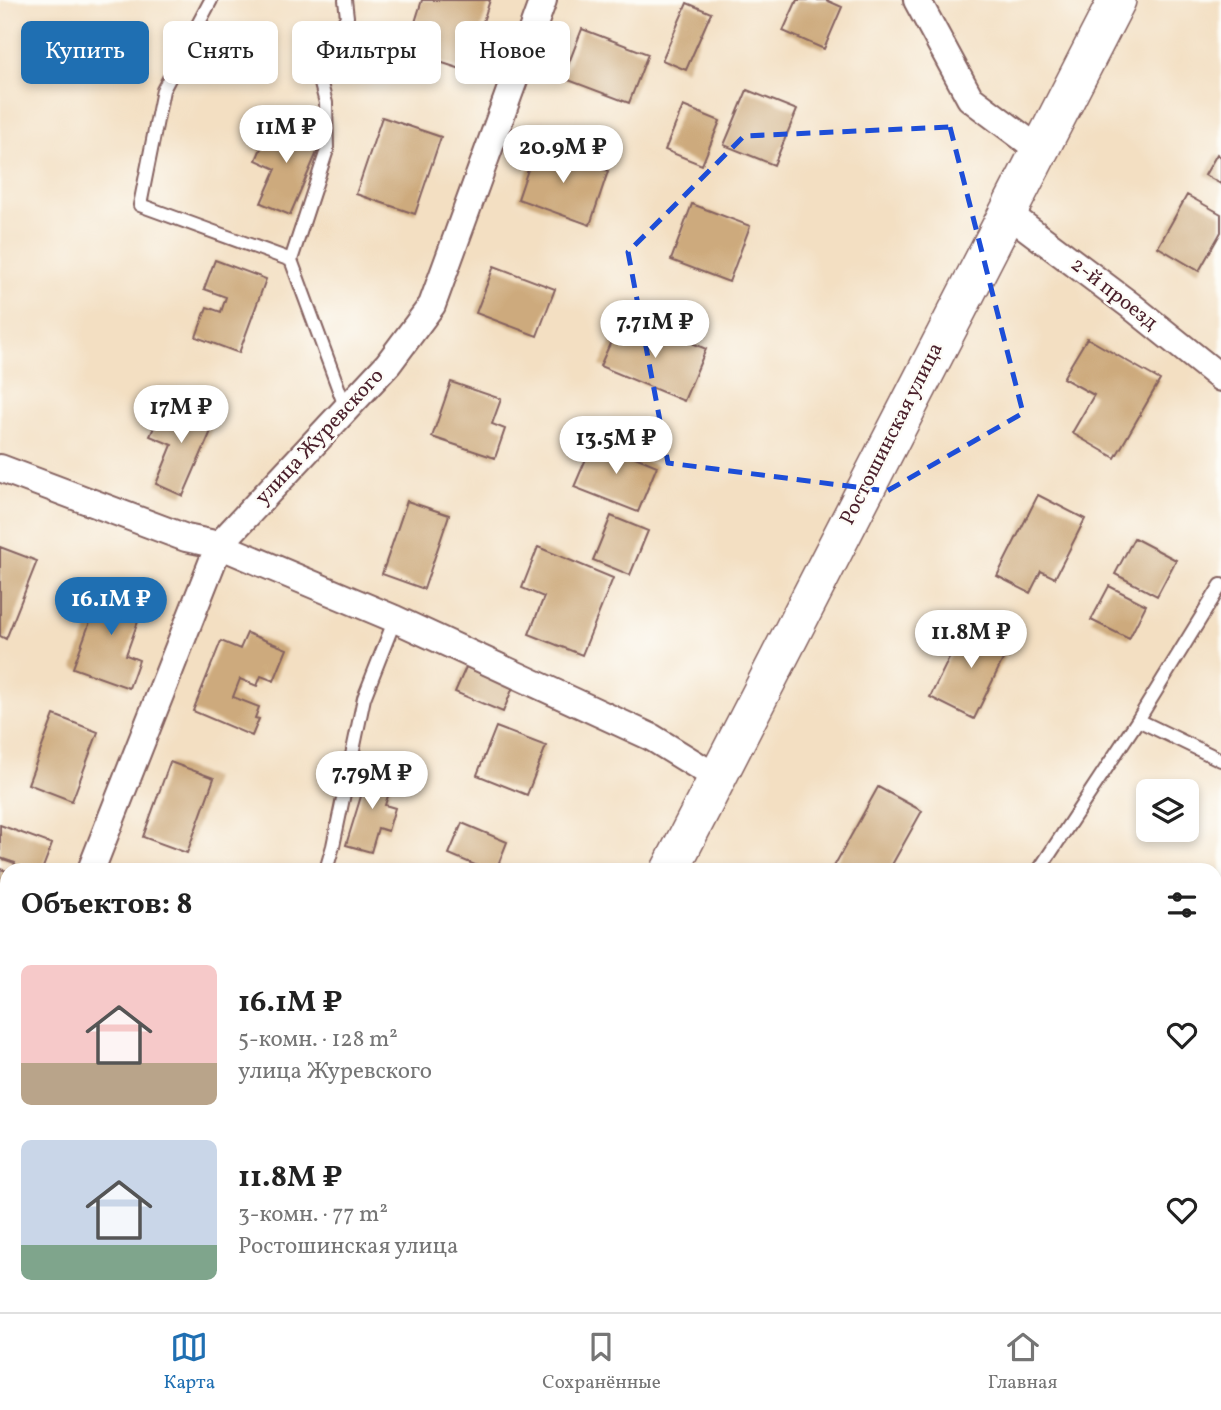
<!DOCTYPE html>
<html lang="ru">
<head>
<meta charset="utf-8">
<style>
  :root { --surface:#fff; --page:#f6f6f6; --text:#222; --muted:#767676; --line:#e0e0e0; --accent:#1f6fb2 }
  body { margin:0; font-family:Vollkorn,serif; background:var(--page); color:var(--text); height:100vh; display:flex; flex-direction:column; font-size:26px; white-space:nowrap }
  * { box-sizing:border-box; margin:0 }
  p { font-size:23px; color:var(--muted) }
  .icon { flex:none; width:38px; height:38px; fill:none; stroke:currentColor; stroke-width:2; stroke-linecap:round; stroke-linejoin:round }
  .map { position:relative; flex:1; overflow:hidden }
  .drawer { position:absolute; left:0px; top:863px; width:1222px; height:450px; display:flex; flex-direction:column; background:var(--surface); border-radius:21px 21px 0 0; box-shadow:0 4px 10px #0003 }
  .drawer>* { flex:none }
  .banner { position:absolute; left:21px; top:21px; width:700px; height:63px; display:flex; gap:14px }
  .controls { position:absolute; left:1136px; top:779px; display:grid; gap:14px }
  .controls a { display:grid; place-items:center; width:63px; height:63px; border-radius:10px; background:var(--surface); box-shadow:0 4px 10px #0003; font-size:35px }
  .price { position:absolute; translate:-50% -60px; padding:0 16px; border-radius:24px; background:#fff; color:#222; font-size:23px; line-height:46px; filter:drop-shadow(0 2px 4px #0008) }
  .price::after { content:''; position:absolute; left:50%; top:42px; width:21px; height:16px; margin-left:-10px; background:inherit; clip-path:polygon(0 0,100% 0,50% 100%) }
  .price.current { background:var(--accent); color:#fff }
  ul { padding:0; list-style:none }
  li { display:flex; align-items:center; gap:21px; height:175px; padding:0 21px }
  li span { display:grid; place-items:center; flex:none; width:196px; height:140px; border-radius:10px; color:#555 }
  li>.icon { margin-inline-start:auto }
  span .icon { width:84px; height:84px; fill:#fffc; stroke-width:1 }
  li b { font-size:30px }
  h2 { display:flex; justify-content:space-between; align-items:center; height:84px; padding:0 21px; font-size:30px }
  .chip { padding:0 24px; border-radius:10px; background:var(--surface); box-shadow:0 4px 10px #0003; font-size:24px; line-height:63px }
  .chip.current { background:var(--accent); color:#fff }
  .dock { display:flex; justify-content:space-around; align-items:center; height:98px; border-top:2px solid var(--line); background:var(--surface); font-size:19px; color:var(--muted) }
  .dock a { display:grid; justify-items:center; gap:4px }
  .dock .current { color:var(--accent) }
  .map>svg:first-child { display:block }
</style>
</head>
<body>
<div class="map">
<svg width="1221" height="1312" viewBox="0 0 1221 1312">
  <rect width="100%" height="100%" fill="#fdfcf7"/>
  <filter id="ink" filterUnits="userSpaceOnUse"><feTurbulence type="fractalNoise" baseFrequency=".0143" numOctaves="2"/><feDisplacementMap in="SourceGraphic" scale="14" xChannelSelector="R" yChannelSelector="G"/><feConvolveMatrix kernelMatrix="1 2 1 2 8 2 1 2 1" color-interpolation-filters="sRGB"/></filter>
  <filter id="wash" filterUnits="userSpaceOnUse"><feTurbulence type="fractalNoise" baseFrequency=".00686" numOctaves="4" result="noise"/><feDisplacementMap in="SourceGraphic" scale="28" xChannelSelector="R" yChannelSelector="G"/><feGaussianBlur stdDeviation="1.57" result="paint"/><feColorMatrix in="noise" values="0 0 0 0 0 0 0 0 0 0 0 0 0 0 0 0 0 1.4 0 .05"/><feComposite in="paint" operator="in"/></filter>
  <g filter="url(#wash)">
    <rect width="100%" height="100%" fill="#f3dfc2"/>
    <g id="blocks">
      <!-- building -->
      <path fill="#cdaa7d" d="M422,0h68l-23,71 -61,-20z
        M797,0h29l16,7 -18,42 -41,-18z
        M687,3l24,10 -25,57 -24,-10z
        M582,29l66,25 -19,49 -66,-25z
        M747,90l50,20 -23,55 -50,-20z
        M683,106l37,15 -18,44 -37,-15z
        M382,117l59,20 -26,77 -59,-20z
        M272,122l49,21 -31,72 -29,-12 15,-34 -20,-9z
        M536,146l72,25 -18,54 -72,-26z
        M1217,154l4,3v27l-16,-9z
        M1187,195l34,19v18l-22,39 -41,-24z
        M692,204l58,22 -21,56 -58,-22z
        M215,260l51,19 -27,74 -43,-16 11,-30 14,5 5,-15 -22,-8z
        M494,266l61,23 -18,47 -61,-23z
        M646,323l60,26 -22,52 -84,-35 17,-38 23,10z
        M1087,338l73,42 -45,78 -43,-25 22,-38 -31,-17z
        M451,382l50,17 -9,25 13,5 -10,29 -63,-21z
        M166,401l49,21 -32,74 -27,-12 16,-39 -22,-9z
        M594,440l63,26 -19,46 -64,-25z
        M1038,495l47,24 -30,59 -14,-7 -11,22 -33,-17z
        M407,501l42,14 -25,74 -42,-15z
        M611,516l37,15 -18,44 -37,-15z
        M1134,538l42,22 -19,36 -42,-22z
        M0,547l37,14 -31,78 -6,-3z
        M538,547l75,31 -31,77 -53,-21 15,-37 -22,-9z
        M104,584l42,15 -20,56 13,5 -10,28 -56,-20z
        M1109,586l37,19 -17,34 -38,-19z
        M967,622l44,21 -37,76 -44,-22z
        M247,633l40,16 -13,32 -13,-5 -4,10 -17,-7 -7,18 26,10 -4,11 4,1 -7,17 -59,-25 28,-70 19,8z
        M466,667l47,20 -10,25 -48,-20z
        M54,715l44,17 -26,69 -44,-17z
        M496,727l50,19 -19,49 -50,-20z
        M170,762l44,16 -27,75 -44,-16z
        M370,767l25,8 -10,30 10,3 -7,23 -10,-3 -7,24 -25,-7z
        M878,787l44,24 -33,59h-57z
        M462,823l45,19 -11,28h-9l-38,-16z
        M0,825l52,19 -10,26h-29l2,-7 -15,-5z
        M0,869l7,2v58l-7,-2v-22l3,-8 -3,-1z
        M1214,948l7,3v55l-7,-3z
        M0,972l7,3v28l-7,-3z
        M0,1235l7,3v68h5l-3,6h-9z
        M293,1306h34l-2,6h-35z
        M653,1306h92l11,6h-92z
        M1029,1306h71l8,3 -1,3h-81z"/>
    </g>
  </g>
  <g filter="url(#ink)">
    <use href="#blocks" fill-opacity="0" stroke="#856260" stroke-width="2"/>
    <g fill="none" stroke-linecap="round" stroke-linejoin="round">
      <!-- service casing -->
      <g stroke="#856260" stroke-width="16">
        <path id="service" d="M211,0l-48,90 -23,115 151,55 55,149
          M291,260l36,-110 -1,-47 -10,-38 31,-48 -2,-17
          M1138,720l83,40
          M326,870l7,-24 31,-148 31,-79
          M1039,870l99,-150 83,-135
          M164,1312l4,-6"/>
      </g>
      <!-- minor casing -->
      <g stroke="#856260" stroke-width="30">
        <path id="minor" d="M917,0l53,98 68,51
          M1006,212l124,93 91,73
          M0,468l186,70 33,7 176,74 256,118 65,40
          M91,870l128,-325 169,-181 44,-59 111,-305
          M1214,1093l7,3
          M0,1101l7,-18
          M895,1306l12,6
          M426,1312l5,-6"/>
      </g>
      <!-- secondary casing -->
      <g stroke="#856260" stroke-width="40">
        <path id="secondary" d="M670,870l447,-870
          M508,1306l10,6"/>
      </g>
      <!-- service -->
      <use href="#service" stroke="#fff" stroke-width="12"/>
      <!-- minor -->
      <use href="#minor" stroke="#fff" stroke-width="26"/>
      <!-- secondary -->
      <use href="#secondary" stroke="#fff" stroke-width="37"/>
    </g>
  </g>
  <!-- marked area -->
  <path fill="none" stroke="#1d4ed8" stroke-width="5" stroke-dasharray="14 9" stroke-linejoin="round" d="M950,127l73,286 -136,78 -219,-28 -40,-211 116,-116z"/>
  <g text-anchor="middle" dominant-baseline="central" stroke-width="5" stroke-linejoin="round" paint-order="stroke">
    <!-- street labels -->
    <g font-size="21" fill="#4a1f2b" stroke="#fdfcf7">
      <text transform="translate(1114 294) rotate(38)">2-й проезд</text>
      <text transform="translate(892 434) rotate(-63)">Ростошинская улица</text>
      <text transform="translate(320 437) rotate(-47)">улица Журевского</text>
    </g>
  </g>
</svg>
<div class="controls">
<a><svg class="icon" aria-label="layers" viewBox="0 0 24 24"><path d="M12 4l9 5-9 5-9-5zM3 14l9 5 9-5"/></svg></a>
</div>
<b class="price" style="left:286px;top:165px">11M ₽</b>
<b class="price" style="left:563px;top:185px">20.9M ₽</b>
<b class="price" style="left:655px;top:360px">7.71M ₽</b>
<b class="price" style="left:181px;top:445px">17M ₽</b>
<b class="price" style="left:616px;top:476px">13.5M ₽</b>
<b class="price current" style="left:111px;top:637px">16.1M ₽</b>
<b class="price" style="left:971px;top:670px">11.8M ₽</b>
<b class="price" style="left:372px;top:811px">7.79M ₽</b>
<div class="banner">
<a class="chip current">Купить</a>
<a class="chip">Снять</a>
<a class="chip">Фильтры</a>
<a class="chip">Новое</a>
</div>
<section class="drawer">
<h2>Объектов: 8<svg class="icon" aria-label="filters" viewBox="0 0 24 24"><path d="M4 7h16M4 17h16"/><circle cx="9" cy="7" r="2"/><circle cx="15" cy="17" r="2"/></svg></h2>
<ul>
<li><span style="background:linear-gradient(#f6c9c9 70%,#b9a48a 0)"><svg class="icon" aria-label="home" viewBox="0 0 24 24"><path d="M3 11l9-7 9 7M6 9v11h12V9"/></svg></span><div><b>16.1M ₽</b><p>5-комн. · 128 m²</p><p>улица Журевского</p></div><svg class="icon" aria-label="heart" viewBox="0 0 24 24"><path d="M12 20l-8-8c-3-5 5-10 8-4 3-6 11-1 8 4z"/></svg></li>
<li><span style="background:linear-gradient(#c9d6e8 75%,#7fa58c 0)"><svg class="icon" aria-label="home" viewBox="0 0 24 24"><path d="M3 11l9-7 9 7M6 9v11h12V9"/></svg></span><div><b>11.8M ₽</b><p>3-комн. · 77 m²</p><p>Ростошинская улица</p></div><svg class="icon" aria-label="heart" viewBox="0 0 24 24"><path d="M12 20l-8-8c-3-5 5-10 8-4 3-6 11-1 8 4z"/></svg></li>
</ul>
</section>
</div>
<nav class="dock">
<a class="current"><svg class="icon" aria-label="map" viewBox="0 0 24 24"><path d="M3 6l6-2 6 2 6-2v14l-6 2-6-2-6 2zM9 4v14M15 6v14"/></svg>Карта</a>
<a><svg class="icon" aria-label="saved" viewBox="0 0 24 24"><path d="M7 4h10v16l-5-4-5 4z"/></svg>Сохранённые</a>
<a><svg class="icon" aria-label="home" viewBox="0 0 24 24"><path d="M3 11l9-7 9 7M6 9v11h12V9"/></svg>Главная</a>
</nav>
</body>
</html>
